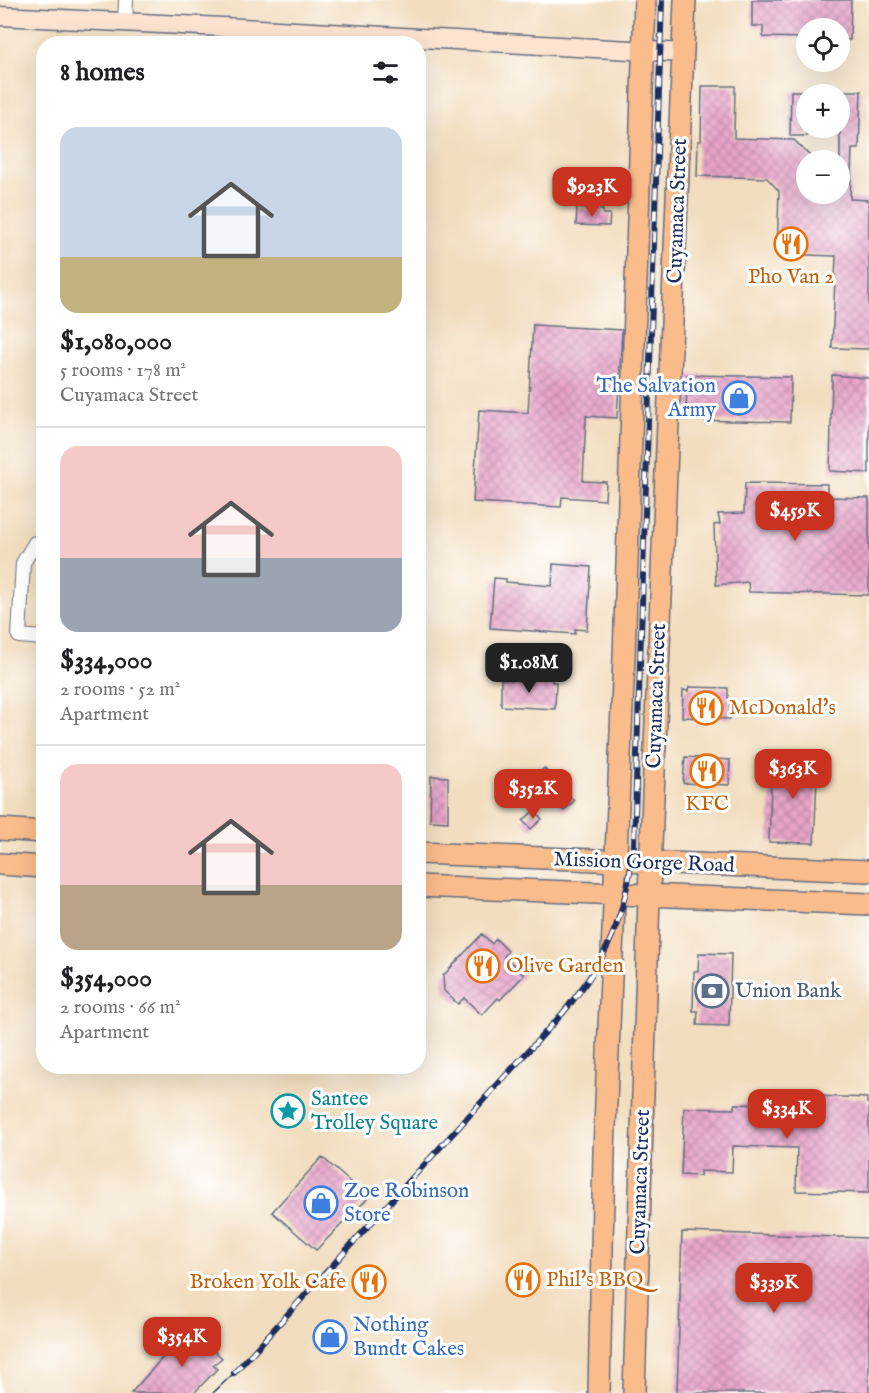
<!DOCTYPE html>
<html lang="en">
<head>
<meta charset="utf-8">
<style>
  :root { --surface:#fff; --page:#f6f6f6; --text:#202124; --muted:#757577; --line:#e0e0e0; --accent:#c8321e }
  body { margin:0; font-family:"IM FELL English",serif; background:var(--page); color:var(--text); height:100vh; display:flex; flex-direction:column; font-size:22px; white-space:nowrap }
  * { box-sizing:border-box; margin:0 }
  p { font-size:20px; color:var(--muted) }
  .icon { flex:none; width:33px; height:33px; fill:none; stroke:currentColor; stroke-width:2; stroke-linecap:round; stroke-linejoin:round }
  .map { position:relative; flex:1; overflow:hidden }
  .drawer { position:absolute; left:36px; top:36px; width:390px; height:1038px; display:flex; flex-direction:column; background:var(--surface); border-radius:24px; box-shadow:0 6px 24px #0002 }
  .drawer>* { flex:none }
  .tools { position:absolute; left:796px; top:18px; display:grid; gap:12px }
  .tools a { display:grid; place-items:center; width:54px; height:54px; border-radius:50%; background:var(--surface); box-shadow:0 6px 24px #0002; font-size:30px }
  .price { position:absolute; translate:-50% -51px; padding:0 14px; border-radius:12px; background:var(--accent); color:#fff; font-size:20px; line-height:39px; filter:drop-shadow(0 2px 3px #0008) }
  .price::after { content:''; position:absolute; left:50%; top:36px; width:18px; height:14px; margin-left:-9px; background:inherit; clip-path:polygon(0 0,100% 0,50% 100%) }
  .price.on { background:#222; color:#fff }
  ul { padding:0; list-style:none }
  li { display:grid; align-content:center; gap:12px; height:318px; padding:0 24px }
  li+li { border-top:2px solid var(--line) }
  li span { display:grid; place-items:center; height:186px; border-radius:18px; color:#555 }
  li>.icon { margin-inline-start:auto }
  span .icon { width:108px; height:108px; fill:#fffc; stroke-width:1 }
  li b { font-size:26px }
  h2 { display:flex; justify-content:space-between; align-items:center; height:72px; padding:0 24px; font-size:26px }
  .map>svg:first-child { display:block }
</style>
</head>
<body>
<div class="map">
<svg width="869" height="1393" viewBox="0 0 869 1393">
  <defs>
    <pattern id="building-cross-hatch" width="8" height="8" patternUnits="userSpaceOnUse" patternTransform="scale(1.5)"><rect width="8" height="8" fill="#e8a4c9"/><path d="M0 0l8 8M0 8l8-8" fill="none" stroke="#bb86a6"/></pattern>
  </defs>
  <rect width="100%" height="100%" fill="#fff"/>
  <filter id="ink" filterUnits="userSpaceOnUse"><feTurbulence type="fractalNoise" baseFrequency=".0167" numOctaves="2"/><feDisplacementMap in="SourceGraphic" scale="12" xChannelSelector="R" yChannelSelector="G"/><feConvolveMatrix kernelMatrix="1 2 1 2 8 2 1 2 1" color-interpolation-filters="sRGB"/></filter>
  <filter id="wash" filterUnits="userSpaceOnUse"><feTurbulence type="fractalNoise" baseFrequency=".008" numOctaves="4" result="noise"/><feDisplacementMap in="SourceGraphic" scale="24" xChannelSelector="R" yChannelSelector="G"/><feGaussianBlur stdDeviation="1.35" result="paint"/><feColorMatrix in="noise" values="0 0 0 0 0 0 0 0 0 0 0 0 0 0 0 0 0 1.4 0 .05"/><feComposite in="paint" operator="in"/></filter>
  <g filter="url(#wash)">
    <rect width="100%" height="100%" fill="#f2ddbe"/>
    <g id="blocks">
      <!-- building -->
      <path fill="url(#building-cross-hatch)" d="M752,0h99l-1,40 -10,-1v-11h-33v10l-44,-1v-11h-11z
        M702,86h33l-1,52 60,2 20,20h-7v34h33v-103h21l-2,58h-7l-2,50 19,1v149l-37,-1 4,-92 -59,-2 2,-63 -12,-13 -70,-2 1,-35h3z
        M791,91h16v45h-17z
        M577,208l26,2v4h7l-1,12 -33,-1z
        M533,325l89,5 -5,88 -31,-2 -3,65 23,1 -1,18 -43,-3 -1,10 -88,-5 6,-92 49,3z
        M687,375l104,2 -1,45 -104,-2z
        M832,375l37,3v95l-39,-2z
        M745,483l82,1v13l42,1v97l-120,-3 -1,-10 -32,3 -2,-60 6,-1 -2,-10 26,-1z
        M553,564l38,3 -4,63 -12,-1v5l-85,-6 4,-50 12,1v3l46,4z
        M527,678l25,1v3h4l-1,27 -54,-3v-27l27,3z
        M689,687l39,1v10h2v21l-48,-2 1,-27 5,1z
        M772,756l46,2 -4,85 -45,-1z
        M685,757l45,3 -1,25 -46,-2z
        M544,768l30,33 -10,10 -31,-33z
        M431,776l17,1v45l-18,-1z
        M534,810l8,9 -11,10 -8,-8z
        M482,934l10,10 4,-5 12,12 -4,5 20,19 -24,25 -2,-2 -16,17 -18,-17 -6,6 -14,-13 -1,-15z
        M699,953l32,1 -2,72 -32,-1 1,-14h-5l1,-40h4z
        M817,1096l50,2v5h2v90l-73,-2 1,-43 -64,-2 -1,26 -32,-1v5l-19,-1 3,-67 50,1 1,-5 64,2v-6l18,1z
        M322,1157l46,41 -52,52 -44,-38z
        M682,1232l187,6v155h-192z
        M188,1327l34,31 -9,7 4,4 -23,24h-63l50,-56z"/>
    </g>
  </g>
  <g filter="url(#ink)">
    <use href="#blocks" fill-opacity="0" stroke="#666c80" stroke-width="1.5"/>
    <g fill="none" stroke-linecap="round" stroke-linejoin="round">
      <!-- street casing -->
      <g stroke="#666c80" stroke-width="16">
        <path id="street" d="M125,22l1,-22
          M35,543l-12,20 -4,73 25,2"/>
      </g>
      <!-- secondary casing -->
      <g stroke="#666c80" stroke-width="21">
        <path id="secondary" d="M0,16l242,12 442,25"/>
      </g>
      <!-- primary casing -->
      <g stroke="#666c80" stroke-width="24">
        <path id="primary" d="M0,829l44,3
          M418,853l451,18
          M0,864l44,3
          M418,886l451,18
          M599,1393l5,-241 20,-495 21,-657
          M634,1393l15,-497 36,-896"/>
      </g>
      <!-- street -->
      <use href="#street" stroke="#fff" stroke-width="14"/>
      <!-- secondary -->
      <use href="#secondary" stroke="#fde4d1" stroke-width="18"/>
      <!-- primary -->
      <use href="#primary" stroke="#fabc8b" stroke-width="21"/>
      <!-- tram -->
      <path stroke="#1b2f5e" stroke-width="1.5" d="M213,1393l21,-20"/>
      <!-- rail casing -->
      <g stroke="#1b2f5e" stroke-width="6">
        <path id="rail" d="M234,1373l328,-359c47,-56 63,-97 72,-169l28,-845"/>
      </g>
      <!-- rail -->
      <use href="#rail" stroke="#fff" stroke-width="4" stroke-dasharray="11" stroke-linecap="butt"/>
    </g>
  </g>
  <!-- icons -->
  <defs>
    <g id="restaurant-ring" transform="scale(1.725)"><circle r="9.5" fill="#fff" stroke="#e8710a" stroke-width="1.5"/><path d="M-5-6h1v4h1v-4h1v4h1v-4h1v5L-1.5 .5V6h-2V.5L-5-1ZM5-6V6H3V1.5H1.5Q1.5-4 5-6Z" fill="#e8710a"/></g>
    <g id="shop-ring" transform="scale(1.725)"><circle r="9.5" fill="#fff" stroke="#3f7fe0" stroke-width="1.5"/><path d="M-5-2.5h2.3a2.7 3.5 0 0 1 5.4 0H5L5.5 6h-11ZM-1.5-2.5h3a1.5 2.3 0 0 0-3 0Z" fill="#3f7fe0"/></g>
    <g id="bank-ring" transform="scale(1.725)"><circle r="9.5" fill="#fff" stroke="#5c6f8a" stroke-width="1.5"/><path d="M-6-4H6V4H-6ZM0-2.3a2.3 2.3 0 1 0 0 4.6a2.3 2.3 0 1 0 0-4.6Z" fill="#5c6f8a"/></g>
    <g id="sight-ring" transform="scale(1.725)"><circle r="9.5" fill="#fff" stroke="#0f9aa8" stroke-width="1.5"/><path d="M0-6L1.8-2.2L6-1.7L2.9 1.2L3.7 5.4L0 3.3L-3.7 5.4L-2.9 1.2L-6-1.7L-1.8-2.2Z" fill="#0f9aa8"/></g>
  </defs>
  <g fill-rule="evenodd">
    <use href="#restaurant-ring" x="791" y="244"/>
    <use href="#shop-ring" x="739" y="398"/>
    <use href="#restaurant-ring" x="706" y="708"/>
    <use href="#restaurant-ring" x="707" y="771"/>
    <use href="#restaurant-ring" x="483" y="966"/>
    <use href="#bank-ring" x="712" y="991"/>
    <use href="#sight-ring" x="288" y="1111"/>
    <use href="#shop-ring" x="321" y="1203"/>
    <use href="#restaurant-ring" x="523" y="1280"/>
    <use href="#restaurant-ring" x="369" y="1282"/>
    <use href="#shop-ring" x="330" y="1337"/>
  </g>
  <g text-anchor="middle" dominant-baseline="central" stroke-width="6" stroke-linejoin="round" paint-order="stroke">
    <!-- street labels -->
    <g font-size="21" fill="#1b2f5e" stroke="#fff">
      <text transform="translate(678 211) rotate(-88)">Cuyamaca Street</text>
      <text transform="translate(657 696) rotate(-88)">Cuyamaca Street</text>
      <text transform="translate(644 863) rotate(2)">Mission Gorge Road</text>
      <text transform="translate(641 1182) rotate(-88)">Cuyamaca Street</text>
    </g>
    <!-- food labels -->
    <g font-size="21" fill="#c56008" stroke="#fff" text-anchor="start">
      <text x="791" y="277" text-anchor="middle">Pho Van 2</text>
      <text x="729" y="708">McDonald's</text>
      <text x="707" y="804" text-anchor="middle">KFC</text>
      <text x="506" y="966">Olive Garden</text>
      <text x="546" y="1280">Phil's BBQ</text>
      <text x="346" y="1282" text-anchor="end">Broken Yolk Cafe</text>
    </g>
    <!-- shop labels -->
    <g font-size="21" fill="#366cbe" stroke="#fff" text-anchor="start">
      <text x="716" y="386" text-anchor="end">The Salvation<tspan x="716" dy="24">Army</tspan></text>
      <text x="344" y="1191">Zoe Robinson<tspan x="344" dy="24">Store</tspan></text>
      <text x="353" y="1325">Nothing<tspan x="353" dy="24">Bundt Cakes</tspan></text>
    </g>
    <!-- service labels -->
    <g font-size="21" fill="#4e5e75" stroke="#fff" text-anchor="start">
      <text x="735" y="991">Union Bank</text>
    </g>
    <!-- culture labels -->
    <g font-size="21" fill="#0d838f" stroke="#fff" text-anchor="start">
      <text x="311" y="1099">Santee<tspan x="311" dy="24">Trolley Square</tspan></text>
    </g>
  </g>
</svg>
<div class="tools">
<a><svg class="icon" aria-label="locate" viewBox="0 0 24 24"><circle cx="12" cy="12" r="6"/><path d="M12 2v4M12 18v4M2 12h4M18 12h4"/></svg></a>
<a>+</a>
<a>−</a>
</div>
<b class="price" style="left:592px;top:218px">$923K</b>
<b class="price" style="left:795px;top:542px">$459K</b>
<b class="price on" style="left:529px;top:694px">$1.08M</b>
<b class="price" style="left:793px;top:800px">$363K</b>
<b class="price" style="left:533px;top:820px">$352K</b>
<b class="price" style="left:787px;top:1140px">$334K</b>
<b class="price" style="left:774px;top:1314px">$339K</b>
<b class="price" style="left:182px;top:1368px">$354K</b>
<section class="drawer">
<h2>8 homes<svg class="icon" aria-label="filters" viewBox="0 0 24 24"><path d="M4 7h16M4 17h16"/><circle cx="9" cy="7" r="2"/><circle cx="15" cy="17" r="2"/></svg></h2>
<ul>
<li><span style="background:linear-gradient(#c9d6e8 70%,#c2b280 0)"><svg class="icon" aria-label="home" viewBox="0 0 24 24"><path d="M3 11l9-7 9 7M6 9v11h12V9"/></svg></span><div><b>$1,080,000</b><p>5 rooms · 178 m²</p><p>Cuyamaca Street</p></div></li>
<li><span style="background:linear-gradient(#f6c9c9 60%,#9aa5b1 0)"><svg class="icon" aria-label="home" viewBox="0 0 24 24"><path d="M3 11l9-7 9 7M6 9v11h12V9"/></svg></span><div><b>$334,000</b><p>2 rooms · 52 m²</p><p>Apartment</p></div></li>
<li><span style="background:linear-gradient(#f6c9c9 65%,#b9a48a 0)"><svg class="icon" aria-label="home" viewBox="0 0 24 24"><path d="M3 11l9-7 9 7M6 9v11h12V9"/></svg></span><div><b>$354,000</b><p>2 rooms · 66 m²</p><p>Apartment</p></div></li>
</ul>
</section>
</div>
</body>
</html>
